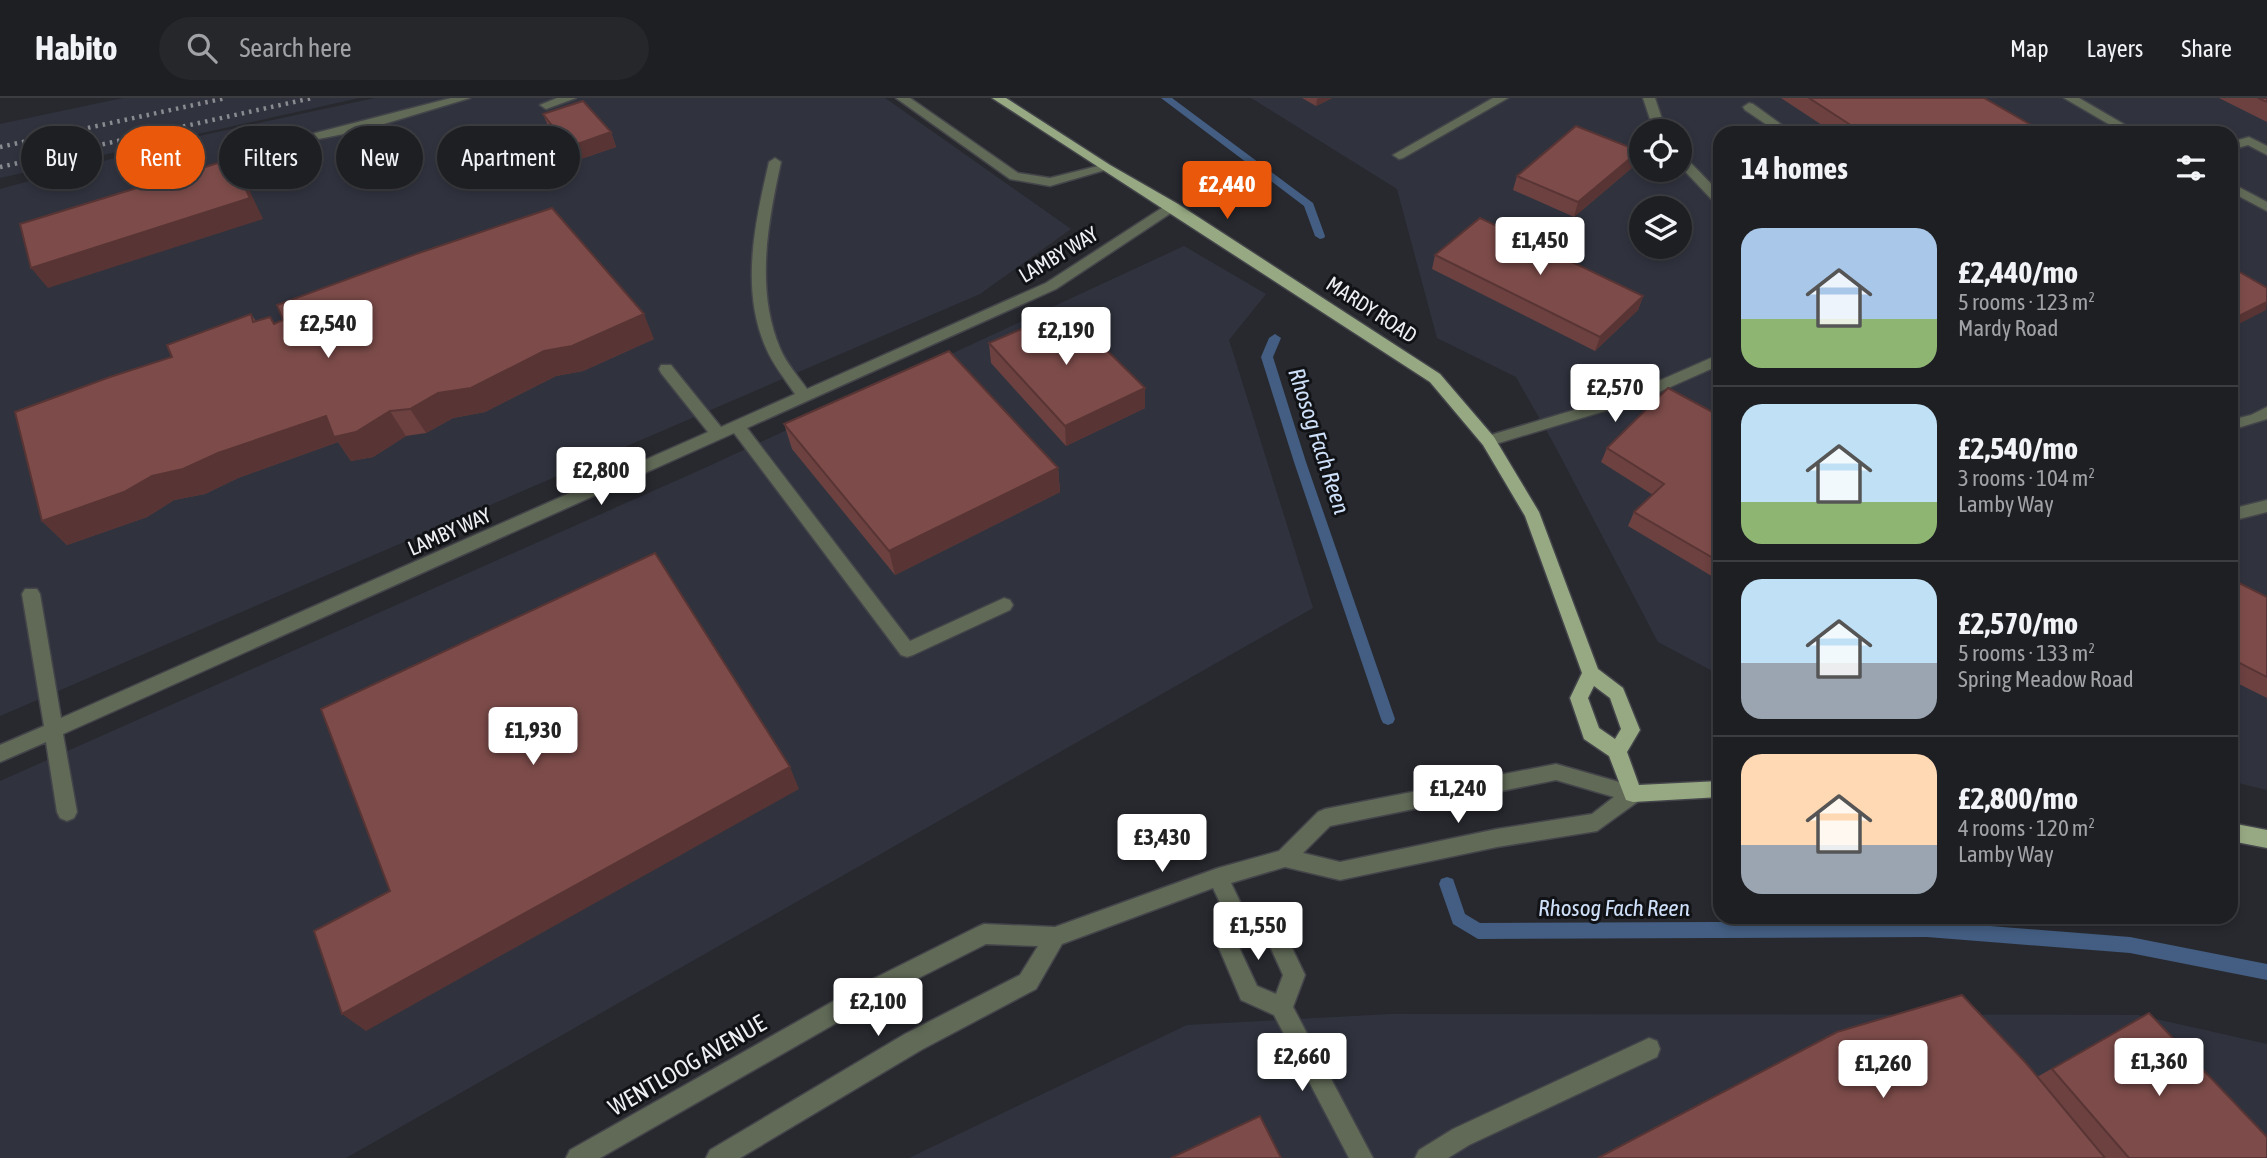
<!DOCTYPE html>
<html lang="en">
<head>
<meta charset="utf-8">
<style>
  :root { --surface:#1e1f23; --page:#26272b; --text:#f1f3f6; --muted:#a1a2a6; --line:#3c3d41; --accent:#ea580c }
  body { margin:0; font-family:"Asap Condensed",sans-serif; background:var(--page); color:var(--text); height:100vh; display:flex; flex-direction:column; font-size:26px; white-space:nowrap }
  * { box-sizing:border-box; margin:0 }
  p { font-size:23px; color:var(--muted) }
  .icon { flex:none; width:38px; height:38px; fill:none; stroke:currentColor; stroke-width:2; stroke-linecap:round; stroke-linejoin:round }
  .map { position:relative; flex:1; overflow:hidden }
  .details { position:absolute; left:1713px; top:28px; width:525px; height:798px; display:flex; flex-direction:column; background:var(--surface); border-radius:21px; box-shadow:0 4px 10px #0003,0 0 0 2px var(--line) }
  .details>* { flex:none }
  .guide { position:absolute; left:21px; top:28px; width:665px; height:63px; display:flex; gap:14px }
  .buttons { position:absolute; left:1629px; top:21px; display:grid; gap:14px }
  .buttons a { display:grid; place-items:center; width:63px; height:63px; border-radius:50%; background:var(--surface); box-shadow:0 4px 10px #0003,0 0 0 2px var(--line); font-size:35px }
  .price { position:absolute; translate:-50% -60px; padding:0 16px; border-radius:7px; background:#fff; color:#222; font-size:23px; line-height:46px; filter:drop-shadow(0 2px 4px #0008) }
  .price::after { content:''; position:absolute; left:50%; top:42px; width:21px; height:16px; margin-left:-10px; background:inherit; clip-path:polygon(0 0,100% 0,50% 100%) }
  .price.active { background:var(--accent); color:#fff }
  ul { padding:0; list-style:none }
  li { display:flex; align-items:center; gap:21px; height:175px; padding:0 28px }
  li+li { border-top:2px solid var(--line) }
  li span { display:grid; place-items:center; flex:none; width:196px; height:140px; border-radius:21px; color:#555 }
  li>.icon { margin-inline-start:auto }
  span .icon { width:84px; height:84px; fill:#fffc; stroke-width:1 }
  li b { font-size:30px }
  h2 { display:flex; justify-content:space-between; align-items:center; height:84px; padding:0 28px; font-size:30px }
  .tag { padding:0 24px; border-radius:32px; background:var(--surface); box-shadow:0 4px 10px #0003,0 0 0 2px var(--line); font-size:24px; line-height:63px }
  .tag.active { background:var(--accent); color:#fff }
  header { display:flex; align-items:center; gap:42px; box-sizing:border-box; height:98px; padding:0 35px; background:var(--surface); border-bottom:2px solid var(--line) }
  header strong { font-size:33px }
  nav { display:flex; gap:38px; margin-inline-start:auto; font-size:24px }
  .search { width:490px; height:63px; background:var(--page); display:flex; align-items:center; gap:18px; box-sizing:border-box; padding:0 24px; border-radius:38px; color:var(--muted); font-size:26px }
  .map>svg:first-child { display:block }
</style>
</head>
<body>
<header>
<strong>Habito</strong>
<div class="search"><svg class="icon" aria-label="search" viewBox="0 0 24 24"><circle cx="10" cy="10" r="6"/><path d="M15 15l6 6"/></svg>Search here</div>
<nav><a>Map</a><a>Layers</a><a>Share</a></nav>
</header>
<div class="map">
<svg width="2267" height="1060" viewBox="0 0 2267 1060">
  <rect width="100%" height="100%" fill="#28292f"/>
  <!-- built -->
  <path fill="#30333e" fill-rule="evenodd" d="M123,0h236l-359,80v-54z
    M375,0h510l186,131 -91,65 -980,422v-527l185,-50z
    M1251,0h1016v692l-36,-9v-648h-511v542l-62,-33 -104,-198 -38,-67 -79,-39 -40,-149zM1642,33h38v39h-38zM1642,110h38v39h-38z
    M1184,148l82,48 -37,46 84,268 -967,550h-346v-377l707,-314z
    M1392,916l746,1 129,29v114h-1358l278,-133z"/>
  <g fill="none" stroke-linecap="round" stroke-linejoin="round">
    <!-- stream -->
    <path fill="#435e82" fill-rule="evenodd" d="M1161,0h11l141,105 12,33 -1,2 -4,1 -5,-3 -11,-30z
      M1275,236l6,4 -8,19 33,105 89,257 -2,4 -5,2 -5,-2 -2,-4 -87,-257 -33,-105 8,-19z
      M1447,779l6,2 12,35 15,9 447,-2 203,16 137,27v16l-137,-27 -203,-16 -449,2 -25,-15 -14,-40 2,-5z"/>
    <!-- minor casing -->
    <g stroke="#44454a" stroke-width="3">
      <path id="minor" d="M451,0h19l-106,32 -66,13 -6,-4z
        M557,0h19l-30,11 -6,-4z
        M896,0h14l108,75 32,5 56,-14 6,4 -62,18 -40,-7z
        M1493,0h15l-105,60 -4,1 -6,-4z
        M1643,0h12l11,33h-12z
        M2064,0h15l60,35h-15z
        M1749,5l4,1 40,29h-14l-34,-23 -2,-3z
        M2249,39l18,9v9l-19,-10 -17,5v-8z
        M1680,57l4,1 36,37v11l-5,-1 -35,-37z
        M775,60l6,4c-13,60 -26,127 -1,186 6,15 18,28 27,41l239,-106 122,-79 5,-1 7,4 -124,82 -309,139 163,213 94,-43 6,2 3,5 -3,5 -97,45 -6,2 -6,-2 -167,-222 -671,301 14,78 -3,6 -7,3 -7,-3 -3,-6 -11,-70 -46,20v-17l44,-19 -22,-132 3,-5h12l3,5 21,124 647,-286 -47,-59 -2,-4 2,-4h10l50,62 74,-33c-10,-15 -22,-29 -29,-46 -26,-58 -11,-126 3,-186z
        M2231,85l36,19v9l-36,-19z
        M1720,256v11l-79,35 -152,46 -8,-5 3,-4 147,-44z
        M2267,309v12l-36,11v-10l20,-5z
        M2267,402v12l-36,9v-12z
        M1556,666l84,24 3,6 -3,6 -43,31 -100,16 -157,33 -55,-13 -54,16 11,23 36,13 27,56 -12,32 80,151h-24l-75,-143 -33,-15 -25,-59 9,-28 -12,-25 -151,56 -26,45 -115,61 -181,108h-34l4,-8 195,-116 115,-59 18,-29 -52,-2 -99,50 -287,164h-34l4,-8 301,-170 106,-53 7,-3 71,3 163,-59 61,-17 39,-39 7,-3zM1556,682l58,17 -22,17 -95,15 -157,33 -37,-9 27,-27zM1241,827l23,8 19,42 -7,19 -19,-8 -21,-45z
        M1649,940l8,3 3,8 -3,8 -188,88 -21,13h-33l4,-8 34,-21z"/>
    </g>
    <!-- major casing -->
    <g stroke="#44454a" stroke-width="3">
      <path id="major" d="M992,0h14l104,67 68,39 262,170 54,63 45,75 59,157 25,19 17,42 -13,22 12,33 81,-4v16l-87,5 -7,-2 -17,-44 -25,-17 -14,-41 12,-25 -57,-157 -42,-71 -53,-63zM1594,588l16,12 11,31 -6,10 -16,-11 -11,-30z
        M2231,725l36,7v18l-36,-7z"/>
    </g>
    <!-- minor -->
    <use href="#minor" fill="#616a57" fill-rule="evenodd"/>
    <!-- major -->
    <use href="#major" fill="#97a983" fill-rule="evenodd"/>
    <!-- rail -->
    <path stroke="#8a8b90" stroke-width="4.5" stroke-dasharray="2.5 5" stroke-linecap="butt" d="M0,49l226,-49
      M0,69l312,-69"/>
  </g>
  <!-- wall -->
  <path fill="#6c4140" d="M1302,0h30l-16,8z
    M1781,0h203l61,35h-211z
    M2219,0h48v24z
    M543,16l68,18 5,15 -41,14 -26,-33z
    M1639,53l-5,15 -60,51 -61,-27 4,-14z
    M1435,157l208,41 -5,14 -43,41 -163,-82z
    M251,216l5,7 18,2 380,16 -71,32 -27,5 -71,36 -32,6 -27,15 -20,3 -33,21 -22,4 -13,-19 -100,36 -33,16 -31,6 -27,17 -80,28 -25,-24 130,-164z
    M989,245l156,45v20l-79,38 -75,-83z
    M1720,308v175l-92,-55 6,-14 19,-17 -52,-33 6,-14 107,-35z
    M784,326l274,44 2,24 -165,83 -103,-126z
    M2231,481l36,18v101l-36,-18z
    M2149,915l118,145h-669l439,-81z"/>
  <!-- shaded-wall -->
  <path fill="#583534" d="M1319,0h13l-16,8 1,-7z
    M611,34l5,15 -41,14 -6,-14z
    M1639,53l-5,15 -60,51 4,-15z
    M231,61l13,20 19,40 -215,69 -17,-20z
    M1643,198l-5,14 -43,41 5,-14z
    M2267,204l-1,8 -35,18v-8z
    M644,216l10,25 -71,32 -27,5 -71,36 -32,6 -27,15 -16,-24 28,-16 106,-42z
    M1145,290v20l-79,38 -1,-20z
    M390,313l16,25 -33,21 -22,4 -13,-19 -100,36 -33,16 -31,6 -27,17 -80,28 -25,-24 110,-45 174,-60z
    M1058,370l2,24 -165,83 -6,-24z
    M790,669l9,22 -433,242 -24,-17z"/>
  <!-- building -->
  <path fill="#7d4c4a" stroke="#583534" stroke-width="2" d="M1809,0h175l61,35h-182z
    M2258,0h9v4z
    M583,3l28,31 -42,15 -26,-33z
    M1576,28l63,25 -61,51 -61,-26z
    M231,61l19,39 -219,70 -11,-44z
    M552,110l92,106 -72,32 -28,5 -73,37 -33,5 -28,16 -20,2 -34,21 -22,5 -8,-21 -108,37 -35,16 -31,7 -28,16 -82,29 -27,-109 95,-35 62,-20 -5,-12 84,-31 2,8 17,-5 4,7 9,-4 -6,-15 142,-52z
    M1480,120l163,78 -43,41 -165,-82z
    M2231,169l36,21v14l-36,18z
    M1066,212l79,78 -80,38 -76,-83z
    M949,253l109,117 -169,83 -105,-127z
    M1668,290l46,25 6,-7v156l-86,-50 30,-28 -57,-36z
    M655,455l135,214 -448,247 -28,-83 76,-40 -69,-182z
    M2231,481l36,18v80l-35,-18 -1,1z
    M1962,897l63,67 80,96h-507l239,-126z
    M2149,915l118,124v21h-138l-77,-89z
    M1260,1018l21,42h-110z"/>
  <g text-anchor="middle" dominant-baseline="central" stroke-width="6" stroke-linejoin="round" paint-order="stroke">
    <!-- street labels -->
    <g font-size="21" fill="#eeeff3" stroke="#111215">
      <text transform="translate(1058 156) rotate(-31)">LAMBY WAY</text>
      <text transform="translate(1372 211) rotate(33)">MARDY ROAD</text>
      <text transform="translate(449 433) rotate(-24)">LAMBY WAY</text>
    </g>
    <!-- water labels -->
    <g font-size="23" font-style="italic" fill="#cfe1fa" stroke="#111215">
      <text transform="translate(1319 343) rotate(72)">Rhosog Fach Reen</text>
      <text x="1614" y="810">Rhosog Fach Reen</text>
    </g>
    <!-- near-street labels -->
    <g font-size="24" fill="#eeeff3" stroke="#111215">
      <text transform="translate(687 967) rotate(-30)">WENTLOOG AVENUE</text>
    </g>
  </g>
</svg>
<div class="buttons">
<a><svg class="icon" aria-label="locate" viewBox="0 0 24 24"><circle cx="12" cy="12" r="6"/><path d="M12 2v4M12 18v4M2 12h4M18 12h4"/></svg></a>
<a><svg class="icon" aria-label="layers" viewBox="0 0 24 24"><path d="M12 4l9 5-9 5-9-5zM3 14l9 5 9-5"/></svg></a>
</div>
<b class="price active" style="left:1227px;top:123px">£2,440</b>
<b class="price" style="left:1540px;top:179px">£1,450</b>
<b class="price" style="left:328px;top:262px">£2,540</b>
<b class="price" style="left:1066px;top:269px">£2,190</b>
<b class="price" style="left:1615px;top:326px">£2,570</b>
<b class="price" style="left:601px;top:409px">£2,800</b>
<b class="price" style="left:533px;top:669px">£1,930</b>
<b class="price" style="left:1458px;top:727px">£1,240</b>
<b class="price" style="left:1162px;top:776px">£3,430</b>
<b class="price" style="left:1258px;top:864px">£1,550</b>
<b class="price" style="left:878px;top:940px">£2,100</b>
<b class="price" style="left:1302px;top:995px">£2,660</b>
<b class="price" style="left:2159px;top:1000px">£1,360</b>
<b class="price" style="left:1883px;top:1002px">£1,260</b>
<div class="guide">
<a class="tag">Buy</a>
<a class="tag active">Rent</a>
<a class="tag">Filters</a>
<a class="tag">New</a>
<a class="tag">Apartment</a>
</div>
<section class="details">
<h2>14 homes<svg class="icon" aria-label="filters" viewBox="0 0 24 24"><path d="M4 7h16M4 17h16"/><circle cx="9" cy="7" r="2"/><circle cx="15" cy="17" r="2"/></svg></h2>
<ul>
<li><span style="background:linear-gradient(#a9c7e8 65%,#8fb573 0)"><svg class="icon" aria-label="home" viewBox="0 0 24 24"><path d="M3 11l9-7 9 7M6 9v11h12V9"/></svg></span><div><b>£2,440/mo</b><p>5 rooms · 123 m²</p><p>Mardy Road</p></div></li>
<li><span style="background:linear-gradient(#bfe0f5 70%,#8fb573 0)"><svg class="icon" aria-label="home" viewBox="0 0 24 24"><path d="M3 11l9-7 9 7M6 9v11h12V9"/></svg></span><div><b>£2,540/mo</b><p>3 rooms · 104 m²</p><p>Lamby Way</p></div></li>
<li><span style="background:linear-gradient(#bfe0f5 60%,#9aa5b1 0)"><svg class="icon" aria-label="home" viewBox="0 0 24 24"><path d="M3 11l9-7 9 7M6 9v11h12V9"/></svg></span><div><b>£2,570/mo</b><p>5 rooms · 133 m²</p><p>Spring Meadow Road</p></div></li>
<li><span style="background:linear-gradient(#ffd9b3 65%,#9aa5b1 0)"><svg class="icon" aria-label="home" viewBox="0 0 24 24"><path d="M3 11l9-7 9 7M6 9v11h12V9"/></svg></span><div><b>£2,800/mo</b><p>4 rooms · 120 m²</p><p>Lamby Way</p></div></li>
</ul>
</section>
</div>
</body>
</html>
